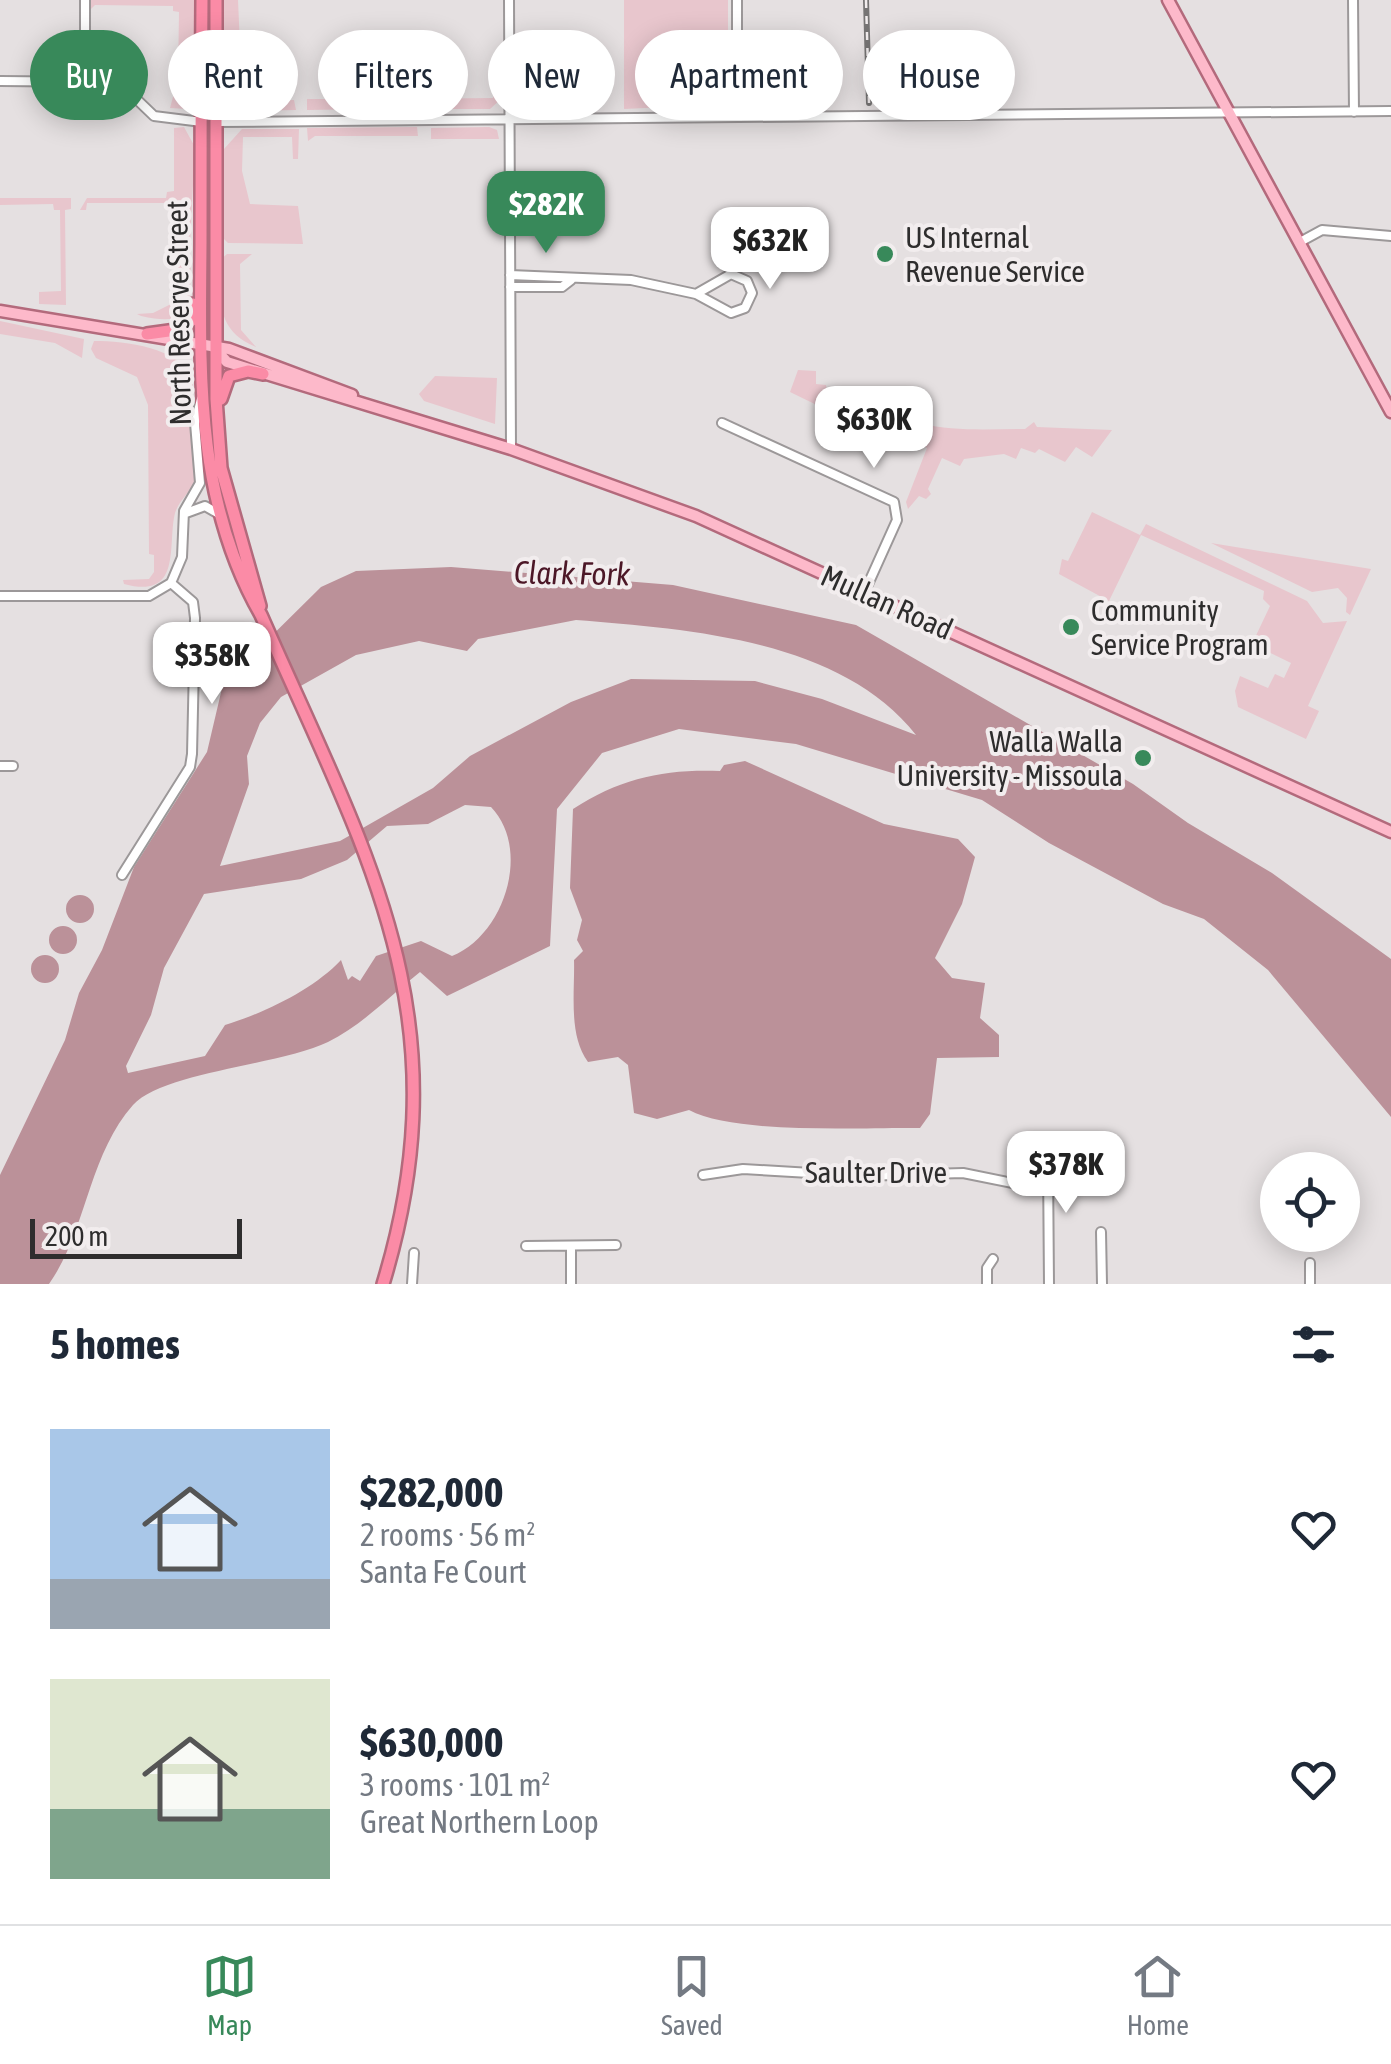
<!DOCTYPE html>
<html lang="en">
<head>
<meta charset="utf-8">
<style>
  :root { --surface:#fff; --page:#f6f6f7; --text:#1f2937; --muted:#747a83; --line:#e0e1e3; --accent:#38895a }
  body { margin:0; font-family:"Asap Condensed",sans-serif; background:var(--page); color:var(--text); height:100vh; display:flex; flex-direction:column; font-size:38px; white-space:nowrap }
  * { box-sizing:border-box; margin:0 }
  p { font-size:32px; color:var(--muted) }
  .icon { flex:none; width:55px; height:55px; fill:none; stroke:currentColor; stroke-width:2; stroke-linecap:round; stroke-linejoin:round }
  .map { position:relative; height:1284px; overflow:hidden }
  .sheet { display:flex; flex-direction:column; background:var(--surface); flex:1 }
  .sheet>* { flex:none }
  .hud { position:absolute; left:30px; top:30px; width:1332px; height:90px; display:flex; gap:20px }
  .fabs { position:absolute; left:1260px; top:1152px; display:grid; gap:20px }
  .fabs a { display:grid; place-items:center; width:100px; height:100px; border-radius:50%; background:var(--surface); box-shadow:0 5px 25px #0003; font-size:50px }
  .scale { position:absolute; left:30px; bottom:25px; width:212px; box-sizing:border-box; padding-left:10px; border:5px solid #2e2d2d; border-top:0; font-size:28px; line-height:35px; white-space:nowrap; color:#2e2d2d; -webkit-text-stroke:8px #f2edee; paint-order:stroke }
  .price { position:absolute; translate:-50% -85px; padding:0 22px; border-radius:20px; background:#fff; color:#222; font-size:32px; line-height:65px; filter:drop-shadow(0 2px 5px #0008) }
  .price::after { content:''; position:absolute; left:50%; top:60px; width:30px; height:22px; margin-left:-15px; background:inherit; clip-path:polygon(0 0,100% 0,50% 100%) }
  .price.on { background:var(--accent); color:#fff }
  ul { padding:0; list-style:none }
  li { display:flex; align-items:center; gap:30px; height:250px; padding:0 50px }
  li span { display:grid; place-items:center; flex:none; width:280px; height:200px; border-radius:0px; color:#555 }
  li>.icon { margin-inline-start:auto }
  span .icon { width:120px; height:120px; fill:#fffc; stroke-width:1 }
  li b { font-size:42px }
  h2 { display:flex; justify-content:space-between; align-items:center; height:120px; padding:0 50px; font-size:42px }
  .tag { padding:0 35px; border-radius:45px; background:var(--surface); box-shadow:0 5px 25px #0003; font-size:35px; line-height:90px }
  .tag.on { background:var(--accent); color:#fff }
  .tabs { display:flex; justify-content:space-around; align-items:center; height:140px; border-top:2px solid var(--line); background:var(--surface); font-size:28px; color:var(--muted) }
  .tabs a { display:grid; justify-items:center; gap:5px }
  .tabs .on { color:var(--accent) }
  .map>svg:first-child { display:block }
</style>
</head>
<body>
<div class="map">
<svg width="1391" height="1284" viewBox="0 0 1391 1284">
  <rect width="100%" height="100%" fill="#e5e0e1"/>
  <!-- green -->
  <path fill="#e8c6cd" d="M88,0h107l1,95 -8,14 -18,-1 8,-30 1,-66 -6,-1v-5l-78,-1 -4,4z
    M221,0h17l4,92 12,9 40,-1 2,10 -60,1 -15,-16z
    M624,0h104v104l-104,5z
    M500,71l1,28 -11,10h-97l1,-10 99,-1v-26z
    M372,78l4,31 -69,1v-11h36v-14l26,-1z
    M184,127l11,20 -5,95 -12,2 -1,-33 -5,-1 -1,-7h-84l-1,7h-6l7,-12h79l1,-6 7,-1v-63z
    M417,127l1,9h-103l-7,5 -1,-13z
    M489,127l8,3 2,9h-68v-11z
    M242,129h57l-1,30h-5l-1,-22h-49l-1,34 8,33 48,2 5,38 -75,-1 -6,-6 2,-88z
    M0,198h71v11l-6,1 1,95 -27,-1v-12l22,-1 -1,-81h-6l-1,-6 -53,1z
    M227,254h25l-12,10 1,66 15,17c-41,-17 -36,-48 -36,-87z
    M178,256l13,4c-2,46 4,68 -50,56l-4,-2 16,-1 20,-10z
    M0,321l84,18 -2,19 -27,-15 -55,-9z
    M94,341c32,0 86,6 99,39 -1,20 5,89 2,100 -4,12 -16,20 -20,33 -8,32 8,87 -51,71l-1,-4 26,-1 5,-7v-17l-5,-1 -1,-149 -11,-28 -41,-19 -5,-9z
    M798,370l18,1v13l10,1 1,6 39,2c45,43 101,36 159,36l9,-7 3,5 75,3 -20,27 -16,-10 -11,15 -26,-13 -4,4 -14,-5 -5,11 -12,-5 -40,5 -4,7 -18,-8 -14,31 3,5 -5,5 -7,-3 -11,13 -2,-7 21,-54 -92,-43 -4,7 -41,-20z
    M435,376l62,2 -2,46 -71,-23 -5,-7z
    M1092,512l48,23 6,-11 161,77 16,22 24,-2 -39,85 11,5 -13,28 -68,-32 -3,-16 5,-15 28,12 7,-14 9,4 7,-15 -39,-19 18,-38 -7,-7 1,-8 -123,-56 -32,66 -50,-27 3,-15 6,2z
    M1211,543l160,26 -21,46 -4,-3 1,-14 -9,-10 -26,4z"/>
  <!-- water -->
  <path fill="#bb9199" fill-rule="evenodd" d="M451,567l222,18 183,40 277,159 55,39 84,50 119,86v158l-123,-147 -64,-51 -41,-15 -114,-61 -67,-43 -186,-56 -117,-15 -77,24 -45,56 -7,137 -103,50 -27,-24c-29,23 -59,54 -92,70 -47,23 -165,30 -195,63 -45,51 -46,125 -84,179h-49v-109l65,-135 14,-47 23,-43 32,-83 73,-115 16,-68 98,-97 35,-16zM576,620c111,9 265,19 340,115l-94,-36 -67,-18 -124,-2 -60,23 -101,54 -37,32 -93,53 -120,25 29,-82 -2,-28 13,-33 21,-26 75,-42 63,-14 48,10 11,-12zM465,805l26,2c41,43 13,128 -39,149l-31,-15 -45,15 -16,25 -8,-5 -4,4 -7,-20c-28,30 -77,53 -116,65l-20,31 -77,17 -2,-7 25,-51 13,-47 40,-74 97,-15 46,-19 40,-34 41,-2z
    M745,761l139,63 74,15 17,18 -13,47 -27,54 17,20 33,5 -5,35 19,17v22l-62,1 -7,56 -10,14c-57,-1 -184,7 -231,-18l-32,9 -23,-6 -6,-48 -10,-8 -30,5c-20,-27 -13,-70 -14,-102l9,-9 -6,-11 5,-20 -12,-32 3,-79c48,-31 91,-40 147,-38l4,-6z
    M66 909a14 14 0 1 1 28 0a14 14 0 1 1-28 0Z
    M49 940a14 14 0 1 1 28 0a14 14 0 1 1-28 0Z
    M31 969a14 14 0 1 1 28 0a14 14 0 1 1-28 0Z"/>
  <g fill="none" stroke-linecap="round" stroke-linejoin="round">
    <!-- minor casing -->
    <g stroke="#9c9899" stroke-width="12">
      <path id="minor" d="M509,0l2,449
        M1353,0l1,112
        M0,81l106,1 22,9 26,25 48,6
        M85,82v-82
        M737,116v-116
        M216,122l1175,-11
        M1300,242l22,-12 69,6
        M510,275l121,5 65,14 35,19 14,-5 7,-15 -5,-12 -16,-7 -35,20
        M510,287h52l9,-7
        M722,423l172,79 3,18 -32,71
        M186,513l19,-7 14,8
        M0,596h149l22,-13
        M0,766h13
        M122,875l68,-108 2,-13 3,-136 -2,-16 -22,-19 11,-26 2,-46 16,-28 -5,-60 6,-24
        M703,1175l40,-6 118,7 102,-3 84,17
        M1101,1232l1,52
        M526,1246l90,-1
        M412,1284l2,-31
        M571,1284v-38
        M987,1284v-16l6,-9
        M1049,1284l-1,-121 9,-21
        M1310,1284v-21"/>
    </g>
    <!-- major casing -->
    <g stroke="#b36a7c" stroke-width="15">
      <path id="major" d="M1168,0l223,412
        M0,311l229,38 123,46
        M215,349l12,13 284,87 185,67 695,316"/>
    </g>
    <!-- highway casing -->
    <g stroke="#b36a7c" stroke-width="16">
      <path id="highway" d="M202,0c-1,81 -1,163 -1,244 -1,128 -6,256 60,371 105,239 204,400 122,669
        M216,0v399l5,69 39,138
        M147,334l29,-4 16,-10 1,-16
        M221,399l8,-23 19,-5 15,3"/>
    </g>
    <!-- minor -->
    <use href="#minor" stroke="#fff" stroke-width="8"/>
    <!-- major -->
    <use href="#major" stroke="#fdb9ca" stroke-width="10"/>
    <!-- highway -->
    <use href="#highway" stroke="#fb8ba6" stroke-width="11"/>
    <!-- rail casing -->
    <g stroke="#767474" stroke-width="6">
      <path id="rail" d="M866,0l3,103"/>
    </g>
    <!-- rail -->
    <use href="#rail" stroke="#f2edee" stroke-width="2.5" stroke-dasharray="8" stroke-linecap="butt"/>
  </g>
  <!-- markers -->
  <g fill="#38895a" stroke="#f2edee" stroke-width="4">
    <circle cx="885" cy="254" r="10"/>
    <circle cx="1071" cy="627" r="10"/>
    <circle cx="1143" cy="758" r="10"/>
  </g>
  <g text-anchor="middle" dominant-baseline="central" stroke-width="8" stroke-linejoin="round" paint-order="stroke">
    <!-- poi labels -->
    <g font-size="30" fill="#2e2d2d" stroke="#f2edee" text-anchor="start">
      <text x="905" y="237">US Internal<tspan x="905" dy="34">Revenue Service</tspan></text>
      <text x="1091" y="610">Community<tspan x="1091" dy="34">Service Program</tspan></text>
      <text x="1123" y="741" text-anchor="end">Walla Walla<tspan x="1123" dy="34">University - Missoula</tspan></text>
    </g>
    <!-- street labels -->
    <g font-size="30" fill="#2e2d2d" stroke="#f2edee">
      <text transform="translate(178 313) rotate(-91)">North Reserve Street</text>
      <text transform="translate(887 602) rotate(24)">Mullan Road</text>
      <text x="876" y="1172">Saulter Drive</text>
    </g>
    <!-- water labels -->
    <g font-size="32" font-style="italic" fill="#4c1727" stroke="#f2edee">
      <text transform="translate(572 573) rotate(1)">Clark Fork</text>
    </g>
  </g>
</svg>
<div class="fabs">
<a><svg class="icon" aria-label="locate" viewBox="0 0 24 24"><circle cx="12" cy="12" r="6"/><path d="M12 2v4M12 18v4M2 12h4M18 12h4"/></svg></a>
</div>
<div class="scale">200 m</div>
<b class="price on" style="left:546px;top:256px">$282K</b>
<b class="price" style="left:770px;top:292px">$632K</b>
<b class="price" style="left:874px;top:471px">$630K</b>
<b class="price" style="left:212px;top:707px">$358K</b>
<b class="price" style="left:1066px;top:1216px">$378K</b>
<div class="hud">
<a class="tag on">Buy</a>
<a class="tag">Rent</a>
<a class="tag">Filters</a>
<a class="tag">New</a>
<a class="tag">Apartment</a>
<a class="tag">House</a>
</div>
</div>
<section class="sheet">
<h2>5 homes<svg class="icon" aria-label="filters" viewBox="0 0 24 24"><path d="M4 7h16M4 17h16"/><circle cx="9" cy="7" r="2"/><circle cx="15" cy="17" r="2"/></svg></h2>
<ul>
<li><span style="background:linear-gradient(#a9c7e8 75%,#9aa5b1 0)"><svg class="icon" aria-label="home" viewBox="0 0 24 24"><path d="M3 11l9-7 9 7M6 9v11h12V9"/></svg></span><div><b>$282,000</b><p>2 rooms · 56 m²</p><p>Santa Fe Court</p></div><svg class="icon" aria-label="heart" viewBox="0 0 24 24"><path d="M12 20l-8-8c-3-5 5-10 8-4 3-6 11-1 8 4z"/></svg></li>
<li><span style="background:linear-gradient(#dfe7d0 65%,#7fa58c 0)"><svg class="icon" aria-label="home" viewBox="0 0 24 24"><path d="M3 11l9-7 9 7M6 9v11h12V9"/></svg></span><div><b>$630,000</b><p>3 rooms · 101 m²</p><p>Great Northern Loop</p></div><svg class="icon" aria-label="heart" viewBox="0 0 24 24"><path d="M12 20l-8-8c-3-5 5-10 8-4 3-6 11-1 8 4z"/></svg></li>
</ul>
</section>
<nav class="tabs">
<a class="on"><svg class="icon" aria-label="map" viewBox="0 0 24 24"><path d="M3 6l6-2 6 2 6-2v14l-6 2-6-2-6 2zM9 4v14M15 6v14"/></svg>Map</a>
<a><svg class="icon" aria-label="saved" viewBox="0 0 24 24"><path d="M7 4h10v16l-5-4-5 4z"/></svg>Saved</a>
<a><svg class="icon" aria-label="home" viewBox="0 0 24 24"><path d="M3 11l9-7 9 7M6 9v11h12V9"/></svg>Home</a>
</nav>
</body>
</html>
